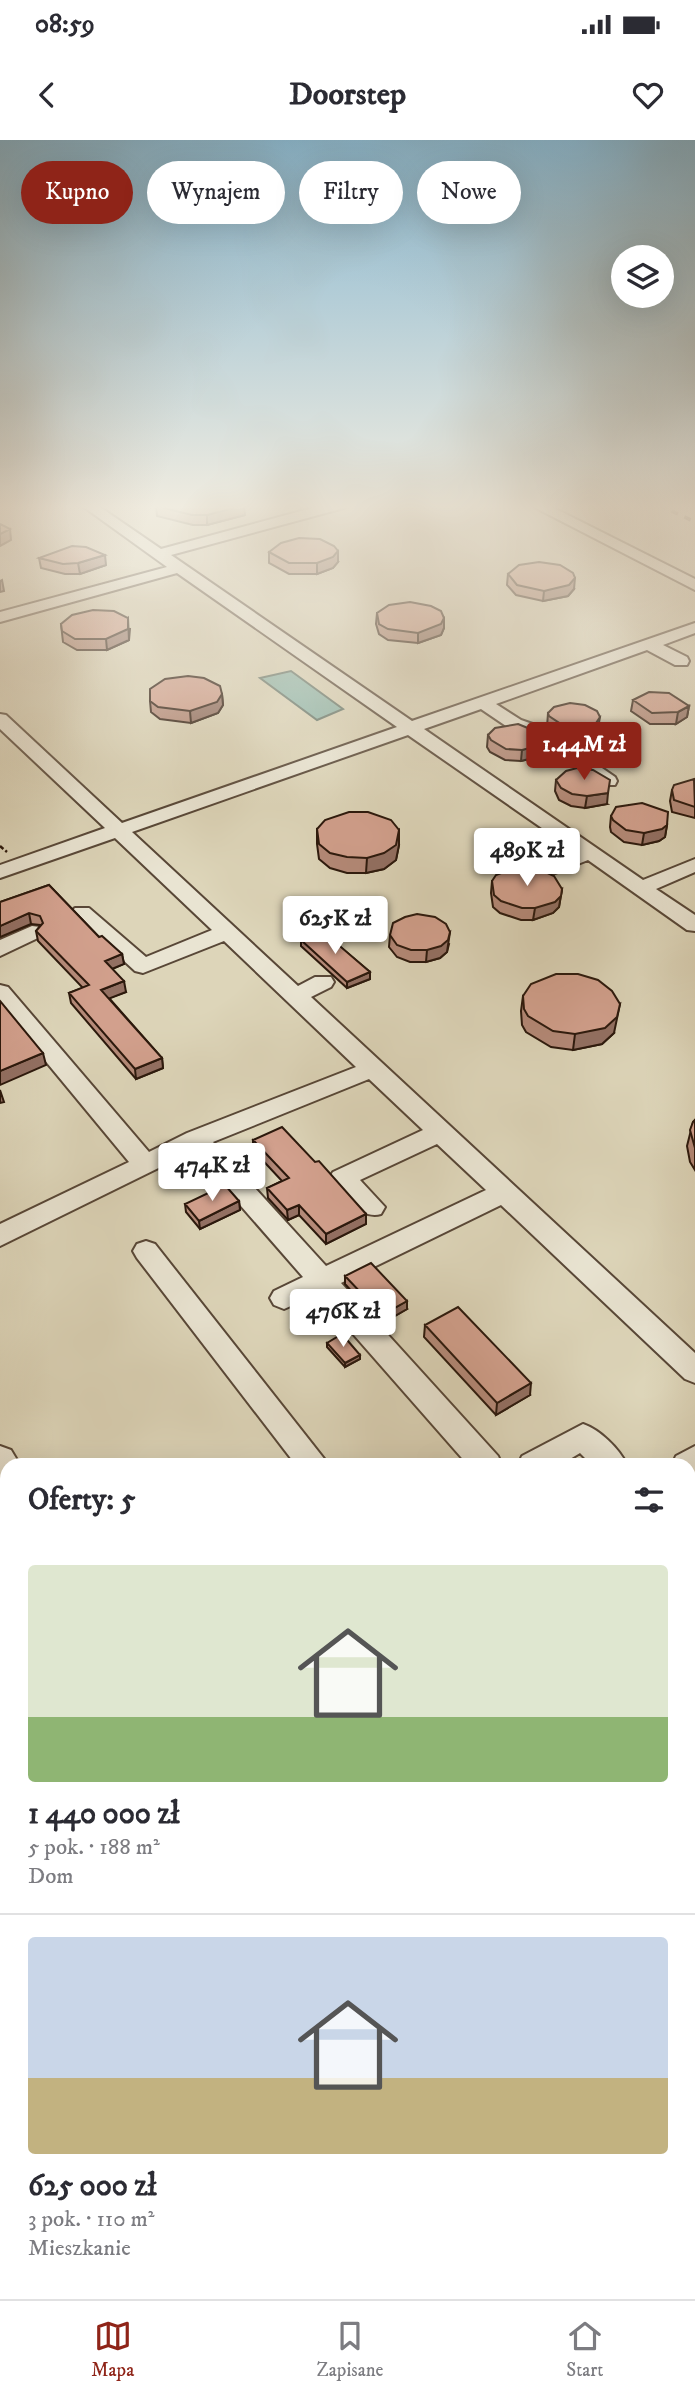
<!DOCTYPE html>
<html lang="pl">
<head>
<meta charset="utf-8">
<style>
  :root { --surface:#fff; --page:#f7f7f7; --text:#2b2b33; --muted:#7c7c81; --line:#e1e1e2; --accent:#8f2418 }
  body { margin:0; font-family:"IM FELL DW Pica",serif; background:var(--page); color:var(--text); height:100vh; display:flex; flex-direction:column; font-size:26px; white-space:nowrap }
  * { box-sizing:border-box; margin:0 }
  p { font-size:23px; color:var(--muted) }
  .icon { flex:none; width:38px; height:38px; fill:none; stroke:currentColor; stroke-width:2; stroke-linecap:round; stroke-linejoin:round }
  .map { position:relative; flex:1; overflow:hidden }
  .sheet { position:absolute; left:0px; top:1318px; width:696px; height:842px; display:flex; flex-direction:column; background:var(--surface); border-radius:21px 21px 0 0; box-shadow:0 7px 28px #0002 }
  .sheet>* { flex:none }
  .hud { position:absolute; left:21px; top:21px; width:654px; height:63px; display:flex; gap:14px }
  .fabs { position:absolute; left:611px; top:105px; display:grid; gap:14px }
  .fabs a { display:grid; place-items:center; width:63px; height:63px; border-radius:50%; background:var(--surface); box-shadow:0 7px 28px #0002; font-size:35px }
  .price { position:absolute; translate:-50% -60px; padding:0 16px; border-radius:7px; background:#fff; color:#222; font-size:23px; line-height:46px; filter:drop-shadow(0 2px 4px #0008) }
  .price::after { content:''; position:absolute; left:50%; top:42px; width:21px; height:16px; margin-left:-10px; background:inherit; clip-path:polygon(0 0,100% 0,50% 100%) }
  .price.active { background:var(--accent); color:#fff }
  ul { padding:0; list-style:none }
  li { display:grid; align-content:center; gap:14px; height:371px; padding:0 28px }
  li+li { border-top:2px solid var(--line) }
  li span { display:grid; place-items:center; height:217px; border-radius:7px; color:#555 }
  li>.icon { margin-inline-start:auto }
  span .icon { width:126px; height:126px; fill:#fffc; stroke-width:1 }
  li b { font-size:30px }
  h2 { display:flex; justify-content:space-between; align-items:center; height:84px; padding:0 28px; font-size:30px }
  .chip { padding:0 24px; border-radius:32px; background:var(--surface); box-shadow:0 7px 28px #0002; font-size:24px; line-height:63px }
  .chip.active { background:var(--accent); color:#fff }
  .status { display:flex; justify-content:space-between; align-items:center; height:49px; padding:0 35px; background:var(--surface); direction:ltr }
  .status svg { height:19px; fill:currentColor }
  header { display:flex; justify-content:space-between; align-items:center; height:91px; padding:0 28px; background:var(--surface); font-size:32px; font-weight:700 }
  .tabs { display:flex; justify-content:space-around; align-items:center; height:98px; border-top:2px solid var(--line); background:var(--surface); font-size:19px; color:var(--muted) }
  .tabs a { display:grid; justify-items:center; gap:4px }
  .tabs .active { color:var(--accent) }
  .map>svg:first-child { display:block }
</style>
</head>
<body>
<div class="status"><b>08:59</b><svg viewBox="0 0 49 12"><path d="M0 12V9h3v3zM5 12V6h3v6zM10 12V3h3v9zM15 12V0h3v12zM26 1h20v11H26zM47 4h2v5h-2z"/></svg></div>
<header><svg class="icon" aria-label="back" viewBox="0 0 24 24"><path d="M15 5l-7 7 7 7"/></svg>Doorstep<svg class="icon" aria-label="heart" viewBox="0 0 24 24"><path d="M12 20l-8-8c-3-5 5-10 8-4 3-6 11-1 8 4z"/></svg></header>
<div class="map">
<svg width="695" height="2159" viewBox="0 0 695 2159">
  <rect width="100%" height="100%" fill="#ddd5b9"/>
  <filter id="stains"><feTurbulence type="fractalNoise" baseFrequency=".00286" numOctaves="4"/><feColorMatrix values="0 0 0 0 .2 0 0 0 0 .09 0 0 0 0 .02 0 0 0 .5 -.17"/></filter>
  <radialGradient id="worn" r=".72"><stop offset=".6" stop-color="#630" stop-opacity="0"/><stop offset="1" stop-color="#630" stop-opacity=".3"/></radialGradient>
  <!-- water -->
  <path fill="#93b9ad" stroke="#69796d" stroke-width="2" d="M291,531l52,38 -26,11 -57,-42z"/>
  <g fill="none" stroke-linecap="round" stroke-linejoin="round">
    <!-- minor casing -->
    <g stroke="#584737" stroke-width="4">
      <path id="minor" d="M81,365h16l64,44 162,-44h23l-2,3 -173,47 241,166 283,-98v10l-32,12 24,12 2,4 -2,4h-12l-28,-15 -151,54 25,16 23,8 71,49 2,4 -2,4h-14l-69,-49 -23,-8 -28,-19 -57,20 219,151 52,-21v13l-39,17 39,26v16l-8,-1 -99,-70 -50,20h-14l-3,-4 3,-4 51,-21 -167,-116 -276,97 166,154 17,-9h16l3,5 -3,5 -20,10 384,356v30l-10,-4 -184,-174 -160,78 157,173 4,9h-34l-150,-171 -34,15 -10,-4 -4,-7 4,-7 29,-14 -110,-126 -193,95v-22l129,-62 -129,-156v-21l8,2 141,165 38,-19 169,-66 -132,-126 -81,32 -8,-2 -60,-55 -4,-4 4,-4h14l57,49 66,-27 -97,-92 -115,40v-13l105,-37 -105,-99v-15l6,1 116,108 275,-96 -220,-154 -177,49v-10l167,-45zM369,939l54,51 -90,42 -4,6c10,17 32,42 52,36l4,-7 -25,-27 77,-36 49,46 -160,76 -113,-124z
        M530,365h18l147,74v11z
        M32,786l8,1 3,5 -3,5 -40,19v-16z
        M146,1101l9,3 174,221h-33l-159,-207 -4,-7 4,-7z
        M583,1284c17,6 36,24 44,41h-35l-12,-12 -20,12h-42l4,-9z
        M0,1306l11,4 9,15h-13v18l-7,-3z
        M695,1306v29l-5,2v-12h-18l4,-9z
        M7,1401v30l-7,2v-30z
        M0,1461l7,3v40l-7,-2z
        M7,1600v37l-7,2v-37z
        M0,1653l7,3v46l-7,-3z
        M7,1756v39l-7,3v-39z
        M499,2152h46l2,7h-45z"/>
    </g>
    <!-- path -->
    <path stroke="#2b180c" stroke-width="2.5" stroke-dasharray="4.5 2.5" stroke-linecap="butt" d="M0,706l7,6"/>
    <!-- minor -->
    <use href="#minor" fill="#e9e4d2" fill-rule="evenodd"/>
    <!-- rail -->
    <path stroke="#2b180c" stroke-width="3.5" stroke-dasharray="7 7" stroke-linecap="butt" d="M659,365l36,17"/>
  </g>
  <!-- wall -->
  <path fill="#b58a79" stroke="#2b180c" stroke-width="2" d="M156,366l89,9 -38,10h-14l-36,-9z
    M269,412l69,10 -5,6 -16,6h-28l-20,-11z
    M39,418l67,7 -26,9h-15l-24,-6z
    M508,434l66,15 -6,7 -25,5 -27,-6 -9,-10z
    M377,473l67,5v10l-3,7 -23,8 -30,-3 -9,-6 -3,-10z
    M61,484l69,5 -1,11 -22,10h-30l-14,-8z
    M222,554l1,11 -5,8 -27,10 -31,-4 -9,-7 -1,-11z
    M633,560l56,6 -2,11 -11,7h-26l-19,-13z
    M548,573l50,15 -4,7 -19,4 -13,-1 -15,-11z
    M488,595l50,19 -5,4 -12,3 -16,-1 -15,-8 -3,-5z
    M695,639v39l-23,-6 -2,-11 2,-11z
    M556,640l51,24 -22,4 -14,-2 -12,-6 -4,-9z
    M611,676l56,9 -2,12 -6,4 -17,4 -18,-3 -13,-10 -1,-5z
    M317,689l82,16 -3,15 -12,9 -18,4h-19l-17,-5 -11,-9 -2,-15z
    M492,741l70,8 -3,18 -6,6 -20,7h-12l-21,-7 -7,-6 -2,-14z
    M49,745l50,52 23,17 2,10 -12,5 14,23 -17,6 53,60 1,10 -27,11 -65,-76 -2,-10 14,-5 -45,-47 -2,-10 5,-6 -10,-1 -31,13v-35z
    M390,795l59,9 -2,8 -7,6 -14,4h-16l-13,-5 -8,-10z
    M301,800l37,1v4l32,27v7l-23,9 -46,-42z
    M523,856l91,37 -12,11 -29,6 -22,-3 -25,-15 -4,-7 -1,-14z
    M695,980v50l-5,-8 -3,-16 6,-24z
    M253,1000l62,22 51,52v10l-40,20 -27,-29 -11,5 -20,-22 -1,-10 15,-7 -29,-31z
    M239,1061l1,9 -40,19 -14,-17 -1,-8z
    M345,1136l62,33 -26,15 -36,-40z
    M425,1185l105,70 -34,20 -72,-78z
    M327,1203l33,12v4l-15,8 -18,-20z
    M667,2152h23l5,7h-24z"/>
  <!-- shaded-wall -->
  <path fill="#937063" stroke="#2b180c" stroke-width="2" d="M244,365l1,10 -38,10v-10z
    M10,389l1,11 -11,6v-12z
    M338,411v11l-5,6 -16,6v-11z
    M105,415l1,10 -26,9 -2,-11z
    M575,438l-1,11 -6,7 -25,5 1,-10z
    M2,440l2,11 -4,1v-11z
    M128,478l1,22 -22,10 -1,-11z
    M444,478v10l-3,7 -23,8v-10z
    M222,554l1,11 -5,8 -27,10 -1,-12z
    M689,566l-2,11 -11,7 2,-12z
    M600,577l-2,11 -4,7 -19,4 2,-11z
    M540,603l-2,11 -5,4 -12,3 1,-11z
    M608,653l-1,11 -22,4 2,-12z
    M667,685l-2,12 -6,4 -17,4 2,-12z
    M399,690v15l-3,15 -12,9 -18,4 1,-15z
    M562,749l-3,18 -6,6 -20,7 2,-12z
    M29,773l2,11 -31,13v-11z
    M450,792l-3,20 -7,6 -14,4 1,-12z
    M122,814l2,10 -17,7 -2,-10z
    M370,832v7l-23,9v-6z
    M124,841l2,11 -23,9 -2,-11z
    M620,864l-6,29 -12,11 -29,6 2,-16z
    M43,913l3,12 -46,20v-14z
    M162,918l1,10 -27,11 -1,-10z
    M0,950l4,12 -4,1z
    M239,1061l1,9 -40,19 -1,-8z
    M299,1065v10l-11,5 -1,-10z
    M366,1074v10l-40,20v-10z
    M407,1161v8l-26,15 1,-9z
    M360,1215v4l-15,8v-4z
    M531,1243l-1,12 -34,20 1,-12z
    M695,1550v9l-5,4v-8z
    M695,1635v8l-5,4v-7z
    M36,2152h5l-4,7h-5z"/>
  <!-- building -->
  <path fill="#d2a08d" stroke="#2b180c" stroke-width="2" d="M163,365h81l-37,10h-15l-36,-9z
    M0,384l10,5 -10,5z
    M299,398l21,1 14,7 4,5 -5,6 -16,6h-28l-20,-11 12,-9z
    M72,406l14,1 19,8 -27,8 -15,1 -24,-6z
    M539,422l21,3 13,8 2,5 -6,7 -25,6 -27,-6 -9,-11 11,-9z
    M410,462l21,4 10,5 3,7 -3,6 -23,9 -30,-4 -9,-5 -2,-11 12,-8z
    M93,470l21,1 14,7v11l-22,10h-31l-13,-8 -1,-7 11,-9z
    M188,536l16,2 16,8 2,8 -5,8 -27,9 -32,-4 -8,-6v-12l15,-10z
    M649,552l20,1 20,13 -11,6 -26,1 -19,-13z
    M570,563l15,2 12,6 3,6 -4,6 -19,5 -13,-2 -15,-10 -1,-3 6,-6z
    M518,584l22,9v10l-6,4 -12,3 -16,-1 -15,-9 -3,-5 7,-7z
    M577,628l16,2 17,10 -2,13 -21,3 -15,-2 -11,-6 -5,-8 10,-9z
    M694,639l1,28 -21,-7 -2,-10 2,-5z
    M642,663l26,9 -1,13 -5,4 -18,4 -18,-3 -13,-10 -2,-4 5,-9z
    M349,672h19l23,8 8,10 -3,15 -12,8 -17,5 -20,-1 -17,-4 -11,-9 -2,-15 8,-9z
    M514,728l27,2 13,6 8,13 -1,7 -6,6 -20,6h-13l-21,-7 -7,-6 -2,-14 4,-6z
    M49,745l50,52 3,-1 20,18 -17,7 19,20 -23,9 61,68 -27,11 -66,-76 20,-8 -53,-54 7,-8 -3,-7 -11,-3 -29,13v-24z
    M417,774l18,3 11,7 4,8 -2,8 -7,6 -14,4h-16l-14,-5 -7,-10 3,-12 12,-6z
    M326,790l12,11 -3,1 35,30 -23,10 -46,-42z
    M556,834h22l20,6 14,11 8,13 -3,13 -12,11 -30,6 -22,-3 -25,-15 -4,-7 -1,-13 8,-12z
    M0,861l43,52 -43,18z
    M695,980v28l-5,-18 3,-8z
    M282,987l33,35 4,-1 47,53 -40,20 -27,-29 -12,5 -20,-22 22,-10 -36,-38z
    M225,1045l14,16 -40,20 -14,-17z
    M371,1123l36,38 -25,14 -37,-39z
    M458,1167l73,76 -34,20 -72,-78z
    M342,1194l18,21 -15,8 -18,-20z
    M695,1425v125l-5,5v-126z
    M0,1495l4,1 3,5v89l-1,1 -6,-10z
    M690,1580l5,6v49l-5,5z
    M690,2035l5,8v116h-14l-5,-7h14z
    M7,2101v51h29l-4,7h-32v-55z
    M138,2152h52l3,7h-58z"/>
  <!-- sky -->
  <linearGradient id="sky" x2="0" y2="1"><stop stop-color="#86b6d0"/><stop offset="0.55" stop-color="#f0ece0"/><stop offset="1" stop-color="#f0ece0" stop-opacity="0"/></linearGradient>
  <rect width="695" height="667" fill="url(#sky)"/>
  <rect width="100%" height="100%" filter="url(#stains)"/>
  <rect width="100%" height="100%" fill="url(#worn)"/>
</svg>
<div class="fabs">
<a><svg class="icon" aria-label="layers" viewBox="0 0 24 24"><path d="M12 4l9 5-9 5-9-5zM3 14l9 5 9-5"/></svg></a>
</div>
<b class="price active" style="left:584px;top:642px">1.44M zł</b>
<b class="price" style="left:527px;top:748px">489K zł</b>
<b class="price" style="left:335px;top:816px">625K zł</b>
<b class="price" style="left:212px;top:1063px">474K zł</b>
<b class="price" style="left:343px;top:1209px">476K zł</b>
<div class="hud">
<a class="chip active">Kupno</a>
<a class="chip">Wynajem</a>
<a class="chip">Filtry</a>
<a class="chip">Nowe</a>
</div>
<section class="sheet">
<h2>Oferty: 5<svg class="icon" aria-label="filters" viewBox="0 0 24 24"><path d="M4 7h16M4 17h16"/><circle cx="9" cy="7" r="2"/><circle cx="15" cy="17" r="2"/></svg></h2>
<ul>
<li><span style="background:linear-gradient(#dfe7d0 70%,#8fb573 0)"><svg class="icon" aria-label="home" viewBox="0 0 24 24"><path d="M3 11l9-7 9 7M6 9v11h12V9"/></svg></span><div><b>1 440 000 zł</b><p>5 pok. · 188 m²</p><p>Dom</p></div></li>
<li><span style="background:linear-gradient(#c9d6e8 65%,#c2b280 0)"><svg class="icon" aria-label="home" viewBox="0 0 24 24"><path d="M3 11l9-7 9 7M6 9v11h12V9"/></svg></span><div><b>625 000 zł</b><p>3 pok. · 110 m²</p><p>Mieszkanie</p></div></li>
</ul>
</section>
</div>
<nav class="tabs">
<a class="active"><svg class="icon" aria-label="map" viewBox="0 0 24 24"><path d="M3 6l6-2 6 2 6-2v14l-6 2-6-2-6 2zM9 4v14M15 6v14"/></svg>Mapa</a>
<a><svg class="icon" aria-label="saved" viewBox="0 0 24 24"><path d="M7 4h10v16l-5-4-5 4z"/></svg>Zapisane</a>
<a><svg class="icon" aria-label="home" viewBox="0 0 24 24"><path d="M3 11l9-7 9 7M6 9v11h12V9"/></svg>Start</a>
</nav>
</body>
</html>
